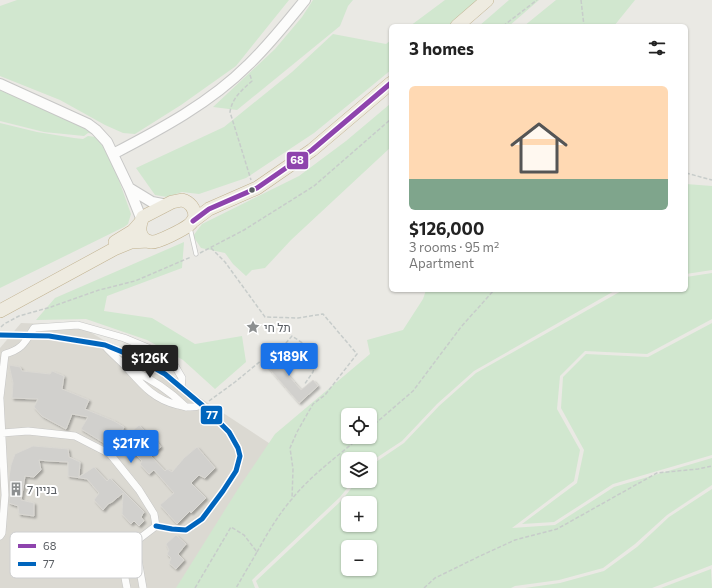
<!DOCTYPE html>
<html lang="en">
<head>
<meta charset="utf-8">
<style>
  :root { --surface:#fff; --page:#f2f2f2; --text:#222; --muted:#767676; --accent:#1a73e8 }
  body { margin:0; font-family:Commissioner,Heebo,sans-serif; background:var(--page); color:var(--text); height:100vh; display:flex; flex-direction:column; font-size:15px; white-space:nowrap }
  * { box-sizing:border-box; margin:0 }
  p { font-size:13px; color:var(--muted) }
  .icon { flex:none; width:22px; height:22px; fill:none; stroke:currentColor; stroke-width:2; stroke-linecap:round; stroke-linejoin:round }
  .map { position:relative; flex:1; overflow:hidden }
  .sheet { position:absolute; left:389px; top:24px; width:299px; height:268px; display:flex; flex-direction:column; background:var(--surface); border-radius:6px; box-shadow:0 1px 3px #0004 }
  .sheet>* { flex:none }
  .fabs { position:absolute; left:341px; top:408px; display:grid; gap:8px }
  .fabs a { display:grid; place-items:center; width:36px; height:36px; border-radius:6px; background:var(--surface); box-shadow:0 1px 3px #0004; font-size:20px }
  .price { position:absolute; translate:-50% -34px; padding:0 9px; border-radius:4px; background:var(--accent); color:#fff; font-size:13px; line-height:26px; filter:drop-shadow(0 1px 2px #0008) }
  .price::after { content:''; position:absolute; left:50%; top:24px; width:12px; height:9px; margin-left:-6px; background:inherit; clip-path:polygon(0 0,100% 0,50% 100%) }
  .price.on { background:#222; color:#fff }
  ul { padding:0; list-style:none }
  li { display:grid; align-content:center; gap:8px; height:212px; padding:0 20px }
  li span { display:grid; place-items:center; height:124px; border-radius:6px; color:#555 }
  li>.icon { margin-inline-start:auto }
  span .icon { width:72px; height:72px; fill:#fffc; stroke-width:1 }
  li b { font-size:17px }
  h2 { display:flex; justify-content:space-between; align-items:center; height:48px; padding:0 20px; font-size:17px }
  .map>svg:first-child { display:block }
</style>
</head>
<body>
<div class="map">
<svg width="712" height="588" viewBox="0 0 712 588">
  <defs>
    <filter id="shadow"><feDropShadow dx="2" dy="2" stdDeviation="1" flood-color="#0004"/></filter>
  </defs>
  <rect width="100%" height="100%" fill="#eae9e4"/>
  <!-- education -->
  <path fill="#dbd9d2" d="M21,323l57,2 107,63 93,61 -95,139h-183v-240z"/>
  <!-- green -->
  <path fill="#d1e7cf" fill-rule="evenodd" d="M17,0h272l-53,66 -55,39 -46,29 -12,-1 -18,-8 -45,-25 -60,-24v-70z
    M313,0h40l-5,6 -8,20 -103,84 -24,-3 62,-58 27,-32z
    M445,0h36l-32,26h-39z
    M509,0h30l-30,26h-30z
    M556,0h79l-21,26h-90z
    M333,34l53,10 5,-4v30l-77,63 -68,45 -47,16 -17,-2 -15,5 -12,-2 -19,-27 88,-41 68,-55z
    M0,90l84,37 10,7 -6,-1 -4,3 -40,-4 -44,-11z
    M390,104h1v43l-100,93 -26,28 -13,2 -6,6 -13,-12 -8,-11 -24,-5 -8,-12 9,-12 97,-48 47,-35z
    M0,123l37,9 37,6 9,1 5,-3 8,1 15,21 20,56 -3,10 -4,3 -124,61z
    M686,184l26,2v84l-26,4z
    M184,242l-2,26 -75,28 -3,15 48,7 43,26 47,-8 4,26 -31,27 -32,-29 -36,-20 -61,-21 -50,1 19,-22z
    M712,273v46l-65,35 -62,-3 -25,25 -3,33 23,41 -6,31 -62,47 43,-3 59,-38 98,-29v27l-45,30 -32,29 -32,24 -44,12 -44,6 -4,2h-252l-3,-7 86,-81 15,-19h13v-15l34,-23 35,-37 37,-33 147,-83h63v-13zM348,503h22v22h-22zM348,547h22v22h-22z
    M426,290h190l-142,81 -37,33 -35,37 -32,21v-3h-22v22h5l-13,16 -88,83 3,8h-79l62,-99 37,-55 95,-80 -3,-14 36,-10 20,-31zM348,415h22v22h-22z
    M712,323v132l-99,29 -59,38 -32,2 55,-41 7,-33 -23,-42 2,-31 23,-23 62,3z
    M712,489v76l-60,23h-127l35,-5 44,-12 33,-24 32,-30z
    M711,569l1,19h-51z"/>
  <!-- building -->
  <path fill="#d1d0cd" stroke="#dad8d3" filter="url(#shadow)" d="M286,348l7,8 -12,11 20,23 12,-10 5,6 -19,17 -33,-38z
    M9,365l11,2 2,4 28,3 2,-3 12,5 -2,13 27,11 -4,9 29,12 10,6 -5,11 26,18 -14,-24 8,-7 13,14h3l6,8 -11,8 15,16 2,-2 5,3 12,-14 13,-11 18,21 -10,10 -6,-3 -8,8 15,15 -15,15 -1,-2 -13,13 -17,-19 14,-12 -20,-23 -5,4 -9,-10 2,-3 -6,-6h-3l-11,-11 -3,5 -14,-8 -1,2 -23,-14 7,-12 -16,-3 -6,15 -24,-13 -8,-9 4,-8 -26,-1 1,-15z
    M33,446l35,3 1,8 11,5 -1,15 15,-10 13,14 3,-3 34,34 -3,5 3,4 -5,5 -5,-5 -3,3 -9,-10 1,-21 -11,9 -4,2 -5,6 -9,-10 5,-7 -12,-14 -19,-3v-14l-19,-1 -10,-1 2,10 -7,7 -9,-1 -4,24 13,3v13l-15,-2 -1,-8 -9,-3v-26l2,-12 4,-11z
    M176,535l10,9 -8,10 6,6 -8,9 -7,-6 2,-5 -4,-4 2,-4 -3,-6z"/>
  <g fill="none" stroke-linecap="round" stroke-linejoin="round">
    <!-- lane casing -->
    <g stroke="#c6c6c5" stroke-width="5">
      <path id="lane" d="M190,228l6,26"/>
    </g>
    <!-- street casing -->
    <g stroke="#c6c6c5" stroke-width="8">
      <path id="street" d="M0,335l49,1 56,9 32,13 28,16 37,31 27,27 9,16 2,8 -4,15 -13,20 -21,28 -16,11 -14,-1 -16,-3
        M106,347c7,8 15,14 22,22 15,17 27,31 50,36 9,3 16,3 24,0
        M129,369c21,9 41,22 57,38
        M0,397l5,-43c18,-5 20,-12 29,-26l44,-3 46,13 36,15 15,13 7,12 -1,10
        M0,399l5,96 -3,38 -2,3
        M2,433l26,-2 47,5 35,18 29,36 15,24 2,12 -21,16 8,46
        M127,588c-4,-18 -7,-33 8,-46"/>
    </g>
    <!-- secondary casing -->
    <g stroke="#c7c7c6" stroke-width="12">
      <path id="secondary" d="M0,84l88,40 8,6 11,12 22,46 12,30
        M113,154c48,-25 97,-51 135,-89 21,-20 39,-43 57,-65
        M129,188l23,14 15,3"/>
    </g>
    <!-- highway casing -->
    <g stroke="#c2b391" stroke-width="14">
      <path id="highway" d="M457,26l30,-26
        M182,200c8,2 13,9 13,17 -2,3 -3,6 -6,8 -5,4 -31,18 -38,17 -13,-2 -13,-16 -8,-25l29,-15z
        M193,221l16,-12 48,-21 55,-38 79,-67
        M115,242l18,-11 7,-8
        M0,311l114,-62 17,-7 17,-1"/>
    </g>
    <!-- path -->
    <path stroke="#c7ccca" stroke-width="1.5" stroke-dasharray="4 2" stroke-linecap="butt" d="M581,0l3,26
      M503,26l34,-26
      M250,75l2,6c-10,9 -20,17 -22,31l21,68
      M686,173l26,7
      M211,248l14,14 40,55 33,1 25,-4 34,40 -32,41 -12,9 -16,28 -7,16 3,21 -1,30
      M200,253l44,-23 70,-44 77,-67
      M1,327l3,-3 15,-8 32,-9 48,-17 36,-9 56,-24
      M209,401l26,-19 33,-27 18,-12 6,-7 15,10 8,14v5l-2,7 -9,13
      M370,428l43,-37 48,-64 33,-37
      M257,552c10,-18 21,-37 35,-53 19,-24 45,-42 68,-62
      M195,588l36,-61 13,8 13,17 -21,36
      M424,588l11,-10 45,-22 35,-16 42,-11 100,-56 41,-4 14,-3"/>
    <!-- lane -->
    <use href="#lane" stroke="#fcfcfb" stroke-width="3.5"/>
    <!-- street -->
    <use href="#street" stroke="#fcfcfb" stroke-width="7"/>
    <!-- secondary -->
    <use href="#secondary" stroke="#fcfcfb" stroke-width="10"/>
    <!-- highway -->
    <use href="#highway" stroke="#eeebe0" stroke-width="13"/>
    <!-- bus-1 casing -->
    <g stroke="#fff" stroke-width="8">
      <path id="bus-1" d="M193,221l16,-12 48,-21 55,-38 79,-67"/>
    </g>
    <!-- bus-2 casing -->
    <g stroke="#fff" stroke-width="8">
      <path id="bus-2" d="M0,335l49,1 56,9 32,13 28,16 37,31 27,27 9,16 2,8 -4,15 -13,20 -21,28 -16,11 -14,-1 -16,-3"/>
    </g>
    <!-- bus-1 -->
    <use href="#bus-1" stroke="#8e44ad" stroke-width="5"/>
    <!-- bus-2 -->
    <use href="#bus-2" stroke="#0065bd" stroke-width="5"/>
  </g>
  <!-- icons -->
  <defs>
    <g id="sight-bare" transform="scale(1.08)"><path d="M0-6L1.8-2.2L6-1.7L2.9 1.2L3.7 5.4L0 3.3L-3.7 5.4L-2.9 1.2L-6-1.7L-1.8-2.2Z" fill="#8c8f90" stroke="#fff" stroke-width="2.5" paint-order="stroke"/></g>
    <g id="building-bare" transform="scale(1.08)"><path d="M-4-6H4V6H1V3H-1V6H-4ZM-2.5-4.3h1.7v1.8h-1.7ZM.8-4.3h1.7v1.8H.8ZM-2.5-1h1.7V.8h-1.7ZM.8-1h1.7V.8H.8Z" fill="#8c8f90" stroke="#fff" stroke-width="2.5" paint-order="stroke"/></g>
  </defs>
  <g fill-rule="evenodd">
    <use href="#sight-bare" x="253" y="327"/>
    <use href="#building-bare" x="16" y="489"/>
  </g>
  <!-- markers -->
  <circle fill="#5a5e63" stroke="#fff" stroke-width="1.5" cx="252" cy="190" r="3.5"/>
  <g text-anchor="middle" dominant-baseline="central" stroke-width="4" stroke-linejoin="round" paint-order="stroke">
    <!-- poi labels -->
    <g font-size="12" fill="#5a5e63" stroke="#fff" text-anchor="start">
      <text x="264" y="327">תל חי</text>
      <text x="27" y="489">בניין 7</text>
    </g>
  </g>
  <!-- legend -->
  <rect x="10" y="532" width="132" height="46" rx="6" fill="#fff" stroke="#cecfd0" stroke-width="1"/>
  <rect x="18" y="544" width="18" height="4" fill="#8e44ad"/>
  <rect x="18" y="562" width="18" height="4" fill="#0065bd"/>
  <g font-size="11" fill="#5a5e63">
    <text x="43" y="550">68</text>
    <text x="43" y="568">77</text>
  </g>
  <g stroke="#fff" stroke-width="1.5">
    <rect x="286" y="151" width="23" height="19" rx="4" fill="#8e44ad"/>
    <rect x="200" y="405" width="23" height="20" rx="4" fill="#0065bd"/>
  </g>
  <g font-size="11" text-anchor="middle" font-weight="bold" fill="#fff">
    <text x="297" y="164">68</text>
    <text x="212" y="419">77</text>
  </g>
</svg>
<div class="fabs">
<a><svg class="icon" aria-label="locate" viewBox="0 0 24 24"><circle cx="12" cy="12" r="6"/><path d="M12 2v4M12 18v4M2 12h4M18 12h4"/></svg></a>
<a><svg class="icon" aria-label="layers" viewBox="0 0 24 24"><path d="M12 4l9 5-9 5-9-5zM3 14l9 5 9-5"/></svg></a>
<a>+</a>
<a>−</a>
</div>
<b class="price" style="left:289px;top:377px">$189K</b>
<b class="price on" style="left:150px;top:379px">$126K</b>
<b class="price" style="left:131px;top:464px">$217K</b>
<section class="sheet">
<h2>3 homes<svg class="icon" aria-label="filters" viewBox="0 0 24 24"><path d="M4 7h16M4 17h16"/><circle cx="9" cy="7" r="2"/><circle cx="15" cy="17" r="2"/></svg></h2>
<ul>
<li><span style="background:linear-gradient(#ffd9b3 75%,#7fa58c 0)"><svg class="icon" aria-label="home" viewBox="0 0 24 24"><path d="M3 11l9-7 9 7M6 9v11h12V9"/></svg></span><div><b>$126,000</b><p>3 rooms · 95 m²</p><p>Apartment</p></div></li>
</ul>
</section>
</div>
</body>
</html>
